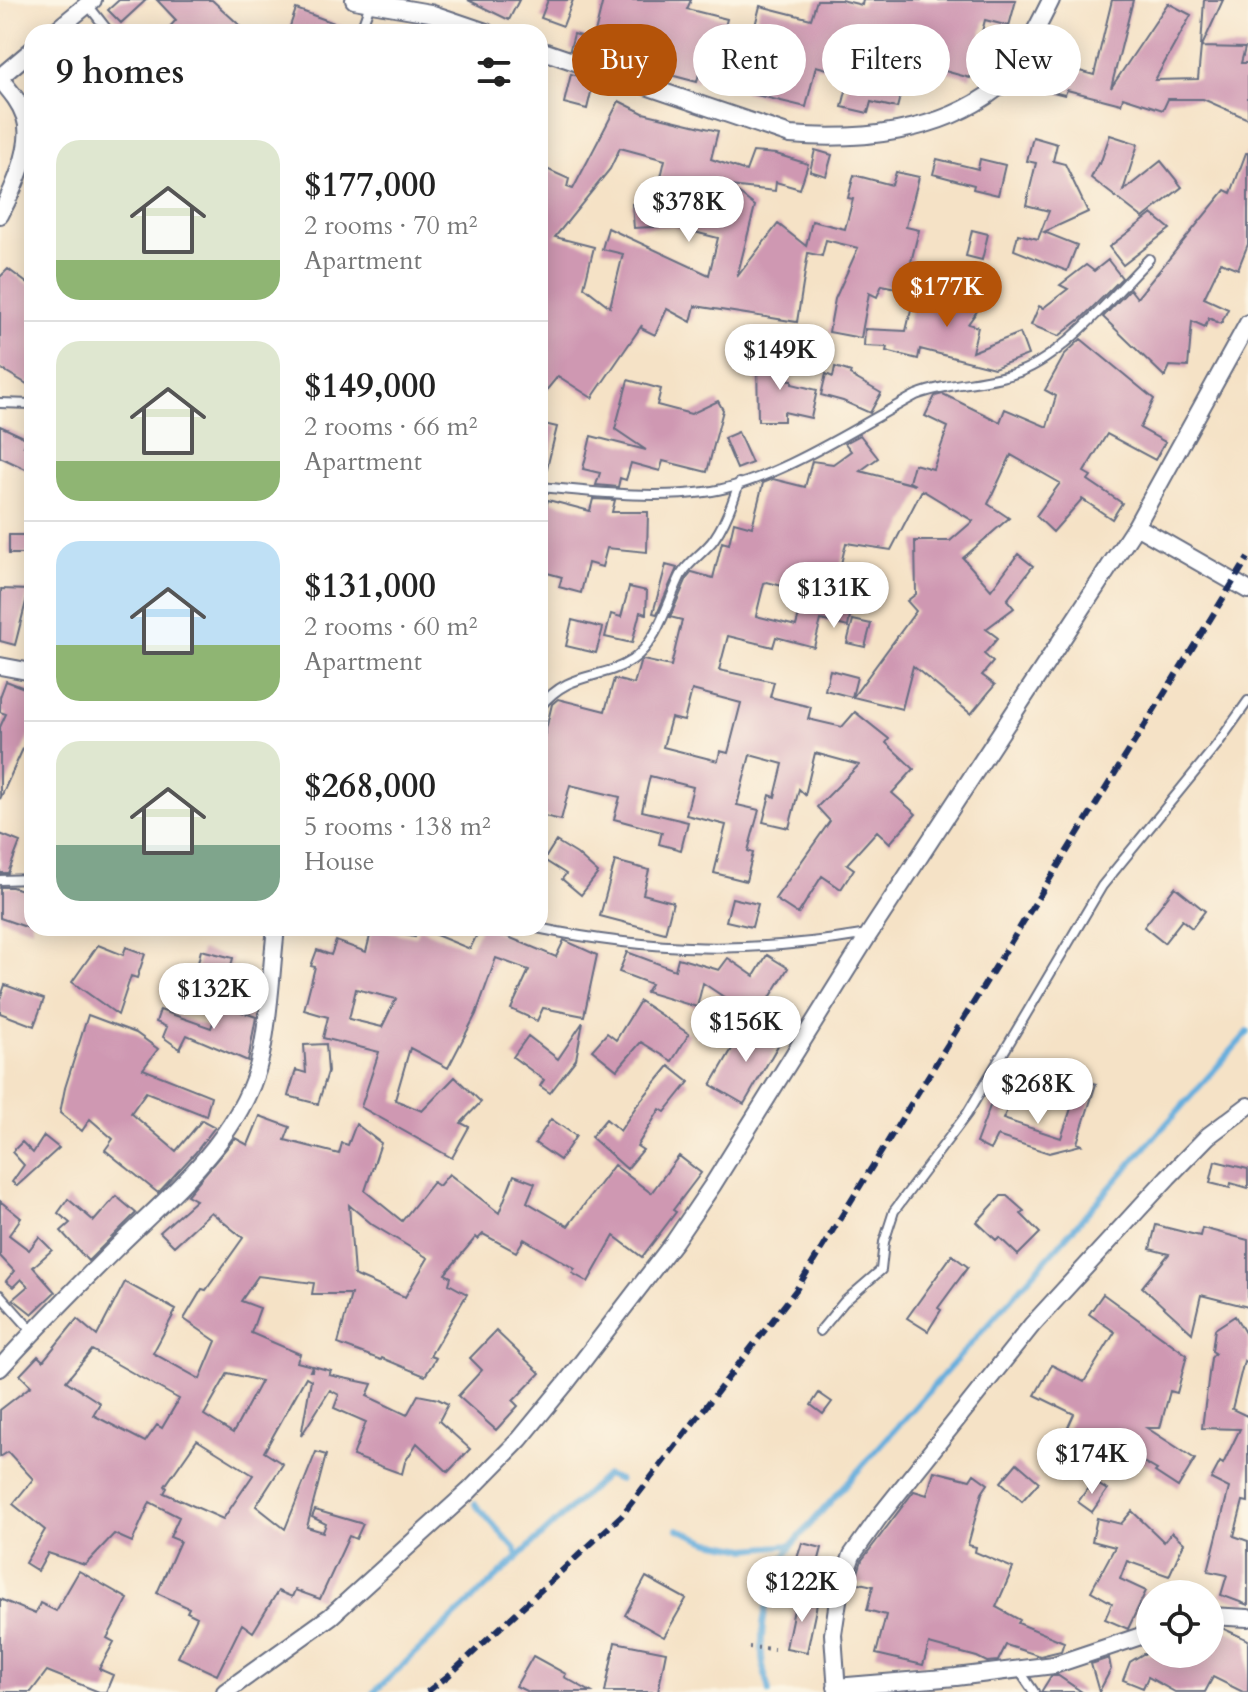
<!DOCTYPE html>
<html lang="en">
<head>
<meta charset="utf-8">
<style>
  :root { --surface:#fff; --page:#f2f2f2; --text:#222; --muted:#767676; --line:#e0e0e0; --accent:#b45309 }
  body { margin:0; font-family:Cardo,serif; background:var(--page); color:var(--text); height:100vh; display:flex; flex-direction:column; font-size:30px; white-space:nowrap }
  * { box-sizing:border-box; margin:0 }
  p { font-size:26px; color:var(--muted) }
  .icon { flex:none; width:44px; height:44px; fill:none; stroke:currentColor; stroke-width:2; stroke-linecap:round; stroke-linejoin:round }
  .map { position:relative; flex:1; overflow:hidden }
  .panel { position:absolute; left:24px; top:24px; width:524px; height:912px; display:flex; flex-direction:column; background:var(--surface); border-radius:24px; box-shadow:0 4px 20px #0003 }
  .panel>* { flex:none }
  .hud { position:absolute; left:572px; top:24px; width:556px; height:72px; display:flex; gap:16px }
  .fabs { position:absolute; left:1136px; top:1580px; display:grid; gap:16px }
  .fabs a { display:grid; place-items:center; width:88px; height:88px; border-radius:50%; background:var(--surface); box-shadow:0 4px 20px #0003; font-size:40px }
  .price { position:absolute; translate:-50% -68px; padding:0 18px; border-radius:28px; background:#fff; color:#222; font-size:26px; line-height:52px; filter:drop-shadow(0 2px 4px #0008) }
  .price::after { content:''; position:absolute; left:50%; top:48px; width:24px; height:18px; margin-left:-12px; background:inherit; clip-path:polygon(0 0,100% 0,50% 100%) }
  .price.on { background:var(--accent); color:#fff }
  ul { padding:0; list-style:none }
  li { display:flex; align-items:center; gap:24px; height:200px; padding:0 32px }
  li+li { border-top:2px solid var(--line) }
  li span { display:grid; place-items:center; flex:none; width:224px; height:160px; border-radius:24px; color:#555 }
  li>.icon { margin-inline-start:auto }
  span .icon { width:96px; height:96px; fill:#fffc; stroke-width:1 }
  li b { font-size:34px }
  h2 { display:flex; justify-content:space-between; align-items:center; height:96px; padding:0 32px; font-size:34px }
  .pill { padding:0 28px; border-radius:36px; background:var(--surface); box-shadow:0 4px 20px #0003; font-size:28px; line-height:72px }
  .pill.on { background:var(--accent); color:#fff }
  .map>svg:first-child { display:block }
</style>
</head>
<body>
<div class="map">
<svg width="1248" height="1692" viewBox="0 0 1248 1692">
  <rect width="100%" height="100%" fill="#fcf5e5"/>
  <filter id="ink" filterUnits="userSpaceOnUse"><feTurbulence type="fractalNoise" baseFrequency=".0125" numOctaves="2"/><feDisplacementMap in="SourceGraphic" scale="16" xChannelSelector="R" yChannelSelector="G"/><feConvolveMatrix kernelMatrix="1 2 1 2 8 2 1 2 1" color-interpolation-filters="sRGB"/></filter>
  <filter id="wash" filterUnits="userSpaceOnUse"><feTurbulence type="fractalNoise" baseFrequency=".006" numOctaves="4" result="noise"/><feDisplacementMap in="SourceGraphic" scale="32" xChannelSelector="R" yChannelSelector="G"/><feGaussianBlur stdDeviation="1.8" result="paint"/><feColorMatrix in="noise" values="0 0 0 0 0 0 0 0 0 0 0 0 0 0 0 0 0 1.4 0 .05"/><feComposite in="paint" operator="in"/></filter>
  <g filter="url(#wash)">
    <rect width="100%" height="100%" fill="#f5e2c6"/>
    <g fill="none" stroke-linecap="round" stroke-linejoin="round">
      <!-- stream -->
      <path stroke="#66aedd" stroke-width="6" d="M475,1504l40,45 3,7
        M678,1529l32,13 37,7 44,-4
        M374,1692l232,-217 13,5
        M769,1692c-2,-12 -7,-25 -7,-38 -2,-38 10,-78 30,-109l456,-513"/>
    </g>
    <g id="blocks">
      <!-- building -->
      <path fill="#cf98b2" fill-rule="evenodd" d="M119,0h27l-25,23 -13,-13z
        M157,0h55l35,32h-82l11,-12z
        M468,0h51l-10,20z
        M548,0h25l-10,26 -22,-8z
        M603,0h88l-4,9 40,10 -10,37 -13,-4 -7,30 -34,-9 5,-22 -52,-13 -1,4 -21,-5z
        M817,0h24l21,5 1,-5h153l-7,26 -24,-6 -15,58 -61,-17 -12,47 -26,-6 -3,11 -26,-6 8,-32 -34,-9 -10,41 -62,-15 15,-57 -6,-1 7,-28 51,13z
        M1112,0h21l-22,88 57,-85 23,12 -36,65 43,-1 3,-32 44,1 -4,15h7v56l-45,-20h-35l-5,11 -40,-13 -2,7 -54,-14 -2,5 -33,-8 7,-27 55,15z
        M1204,0h19l-21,46h-1z
        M296,9l57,21v2h-65z
        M574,34l17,5 -4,15 -17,-5z
        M571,74l23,6 -7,29 -23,-6z
        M619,101l24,12 75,18 -7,28 35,12 7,-19 23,2 32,10 -8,25 -24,-7 -1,9 -46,-5 26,20 -18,71 41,-53 28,22 6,-25 33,8 8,-30 -5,-1 6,-23 38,10 4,-13 23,5 -13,50 13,3 -15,60 -22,-5 -5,12 -8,-4 -8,45 -32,-6 6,-33 23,-51 -32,-8 -4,16 -14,-3 -11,69 -102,-16 -4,16 -24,-13 -12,26 -14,-7 1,-3 -2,3 -48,70 -34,-22 -18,22v-232l29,13 -2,8 6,2zM620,148l45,12 -10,43 -23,1 2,24 37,-2 47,12 -9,37 -101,-47 -6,21 21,5 -13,53 -26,-20 10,-40 -39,-10 55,-68z
        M1110,135l28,9 -15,47 38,-30 21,26 -39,31 -52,-40 7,-15 2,1z
        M1033,137l24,7 -4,17 12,3 23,48 -44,20 33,13 -10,26 -53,-21 4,-16 20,5 11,-28 -23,-6 10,-42 -9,-2z
        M815,150l17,5 -6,21 -16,-5z
        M1246,153h2v91l-10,25 -17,-7 -17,36 24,11 -7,15 -12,-6 -4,9 -13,-6 -4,46 -18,-1 -5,11 -62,-60 27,-28 7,9 88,-108 6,3z
        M937,159l41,10 2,-10 25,6 -7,30 -25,-6 1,-4 -41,-11z
        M1152,214l18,15 -47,36 -14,-18z
        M972,230l16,4 -6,26 -16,-4z
        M1108,260l14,18 -39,39 -24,19 -28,-11 8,-19 4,2 25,-19 -8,-4 26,-20 8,6z
        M8,269l24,18v100l-32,-19v-91z
        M974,281l21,5 -27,38 10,3 -6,25 48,-19 8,22 -34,13 -74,-19 -2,10 -32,-8 1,-4 -23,-1 1,-17 41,2 11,-46 46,11z
        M1081,339l73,60 -14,29 25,14 -10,18 -48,-26 -23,38 7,4 -3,4 34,23 -10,16 -30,-20 -29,33 -17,-16 24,-33 -49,-28 -23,49 21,14 -46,40 28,32 27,-36 15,12 -26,34 7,8 -28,21 12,9 -14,16 9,8 -11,13 13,10 -24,29 -58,-48 -11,43 -49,-12 63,-86 -9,-10 9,-7 -1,-53h35l23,-20 -51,-31 -31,60 -45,-7 -7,29 17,10 -8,45 -27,-7 -7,27 -38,-10 -3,10 -45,-11 -9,34 55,12 -4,15 41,10 -3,12 34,8 13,-15 34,27 -3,4 28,26 -22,24 24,21 -26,29 -13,-12 -30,33 7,5 -13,20 -19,-13 -24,38 -23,-15 55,-78 -13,-14 42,-42 -44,-12 -10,42 -6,-6 -10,39 -26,-6 7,-27 5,2 8,-33 -33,-9 -13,50 22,5 -11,41 5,2 -7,28 -32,-8 12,-48 -40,-10 7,-28 -43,-11 -8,35 46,11 -7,28 -22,-6 3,-12 -48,-13 6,-22 -50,-12 -9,35 -21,-5v-74l3,1 9,-38 6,-5 47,12 9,-32 20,5 6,-21 3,-3 28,6 11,-46 -12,-3 17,-39 5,-6 21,6 9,-36 7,2 5,-22 18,5 11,-44 10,-4 32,8 7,-26 21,3 18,-13 -6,-8 15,-8 18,23 -18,13 55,14 -6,-3 5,-18 19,5 15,-42 -23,-11 10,-20 8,-2 57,28 5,-13 42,18 9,-31 -11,-6 20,-36zM767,582l38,10 -9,34 -40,-10 8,-33zM692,690l49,13 -13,50 -8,-2 -2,10 -55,-14 8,-29 13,3z
        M761,347l14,4 -2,7 6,21 13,1v4l25,6 -6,28 -27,-6v9h-26l-1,-63z
        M835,367l16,5 -1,3 31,18 -11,20 -27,-12 -22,-6 5,-21 7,3z
        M628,380l33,9 -4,16 34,9 27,-13 5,9 -16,62 -44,-11 -3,10 -29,-8 -5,17 -6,-2 -2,9 -22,-2 4,-12 -17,-4 8,-33 55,14 -31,-21z
        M540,423l17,4 -11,45 -6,-1z
        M0,426l28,13 -4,7 8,2v24l-32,-15z
        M738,432l14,31 -15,6 -13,-31z
        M593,499l22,1 -3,12h36l-1,40 -40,-4 -5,19 -14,-4 -7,30 -22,-6 3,-10 -22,-6v-41l8,-30 42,11z
        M9,535h23v19h-23z
        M666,565l11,3 -20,46 -4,-1z
        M629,587l18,4 -1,23 -6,-2 -8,31 -27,-6 6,-23 10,3z
        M1,589l28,1 -14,55 -15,-4z
        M572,620l31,8 -7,25 -30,-7z
        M853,620l18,4 -6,23 -18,-4z
        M830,670l27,7 -5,20 -27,-7z
        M6,681l26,10v38l-32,70v-72l6,-13 -6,-2v-15z
        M0,834l20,8 -12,31h-8z
        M556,841l21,13 21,19 -17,22 -19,-16 4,-5 -22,-14z
        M615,861l34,9 -6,24 30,8 -8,31 -65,-17z
        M0,887h12l20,6v36l-32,-11z
        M1175,887l30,24 -13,17 -10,-8 -18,23 -20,-16z
        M732,898l26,6 -6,23 -26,-6z
        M372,928l43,9 4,-9 51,21 10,-21h7l69,29 8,-17 33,15 -13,61 -41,-8 -6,13 -26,-12 18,-39 -33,-12 -20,56 -28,54 -38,-20 -15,52 27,11 33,-34 26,25 -20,21 8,4 -17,31 -91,-51 18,-55 -56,-14 5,-21 -24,-7 11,-43 -4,-1 6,-16 14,5 5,-14 30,11zM356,989l40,10 -14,28 -33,-8z
        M98,945l25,10 3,-8 19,7 -8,24 -6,-2 -13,39 -46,-33z
        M201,950l32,8 -6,25 -32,-7z
        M627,952l48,18 3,-12 41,12 9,-12 26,18 13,-21 21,13 -31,51 -54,-36 -6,24 -51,-15 5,-8 -32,-12z
        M5,985l39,14 -10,27 -34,-13v-14z
        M640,1001l49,33 -17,27 -31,-19 -24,28 -25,-20 15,-17 9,7z
        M220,1004l36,13 -8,44 -61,-26 -7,14 -17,-12 4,-10 -11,-5 4,-12 51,18z
        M88,1015l48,18 22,16 -15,20 68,27 -5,20 -60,-24 -15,21 45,38 26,-31 13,7 -20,26 -37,40 -53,-43 8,-11 -23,-20 -8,12 -22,-18 5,-25z
        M583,1022l-7,37 -26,34 -10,-7 4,-6 -31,-23 15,-21 30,23z
        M747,1023l33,19 -36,62 -33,-19z
        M326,1044l2,28 -10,32 -30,-8 8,-26 10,3 -2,-28z
        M669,1066l20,16 -24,30 -5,-3 -23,37 6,4 -16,19 -36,-32 15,-18 14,12 17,-26z
        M1081,1079l15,5 -19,59 4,2 -32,8 -52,-17 -7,14 -14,-7 16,-42 16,7 -5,11 58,19z
        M260,1116l30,11 -5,13 54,14 3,-11 6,2 8,-21 25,19 -16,48 37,30 31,-39 6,4 10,-12 50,39 15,-38 21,8 -8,19 41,24 46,-61 37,28 28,-37 22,17 -28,37 3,2 -34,45 -28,-21 -26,46 -16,-9 3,-4 -51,-30 -8,13 -33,-18 -5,5 -2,-2 -31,37 6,3 -2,7 18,10 -37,62 6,2 -11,18 -43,-18 -1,2 -43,-16 13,-50h-39l2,-11 -56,-7 -17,25 19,7 -9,25 49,21 -3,8 15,4 -2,5h2l1,-5 18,5 -2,4 43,9 -5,12 40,19 11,-20 20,4 10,5 -9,17 31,28 -22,23 -31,-29 -12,19 -3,12 -49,-18 13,-34 -32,-14 5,-13 -9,-5 -29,46 10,-56 -5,-3 -42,75 19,12 -27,42 29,23 31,-77 10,3 -19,72 16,5 3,-8 -14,-7 3,-7 48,14 -7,15 -7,-3 -29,63 -25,-9 -3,7 -14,-6 -25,41 -11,-8 -25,51 -39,-18 19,-40 -10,-5 2,-4 -32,-15 23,-52 -10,-4 9,-20 -29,-15 -18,40 -18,-8 -29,31 -37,-12 -10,18 -13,-8 20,-33 -32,-26 20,-25 -25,-27 -8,5v-47l31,-24 -11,-11 18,-19 5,5 34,-42 20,17 28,-54 51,28 -23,43 47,26 16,-38 -32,-22 18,-30 4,1 37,-52 -32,-26 -37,34 -14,-14 36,-32 -9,-5 48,-57 13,7zM349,1205l24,20 55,33 -23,39 -51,-22zM92,1350l87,49 -17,29 -5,-3 -12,17 -52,-27 7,-12 -34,-22zM228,1373l33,8 -28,52 -29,-18zM197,1440l56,35 -30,44 -59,-26 3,-5 -2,-2z
        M551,1119l25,17 -16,24 -25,-17z
        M44,1136l15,12 -42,38 -5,-4 12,-17 -12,-13 10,-10 11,11z
        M1215,1161l33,8v19l-17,-5 -1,5 -20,-5z
        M116,1196l20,17 -48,48 -27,-30 9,-8 -12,-10 10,-14 26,22z
        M1001,1196h6l17,15 -3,3 19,19 -22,22 -19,-18 -3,3 -19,-18z
        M0,1201l21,17 -12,17 20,15 10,-13 13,13 -19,17 22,25 -23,22 -19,-15 15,-13 -7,-7 -8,8 -7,-6 8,-10 -14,-15z
        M1156,1225l44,11 2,-8 46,12v67l-47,-12 -9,38 -50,-46 27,-33 -19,-5z
        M952,1255l16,12 -30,41 3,2 -13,21 -21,-13z
        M1103,1294l84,61 -10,38 -7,-2 -10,37h-13l48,31 -17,28 -23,-15 2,-2 -64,-37 -3,4 6,6 -7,31 -24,-6 8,-31 -8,-3 9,-20 -39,-19 17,-30 32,17 31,-50 -26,-18z
        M1235,1316l13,22v27l-4,-4 -12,48 15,7 1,-3v89l-5,-1 -9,35 14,5v64l-27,-10 6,-20 -19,-4 21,-83 -18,-9 9,-17 3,2 17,-35 -38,-1 9,-70 4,-5 -3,-2 3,-22z
        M496,1331l44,42 -27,28 5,5 -22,24 -38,-34 24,-26 -12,-12z
        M819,1393l13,9 -9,12 -12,-9z
        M1017,1463l22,19 -17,19 -21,-19z
        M934,1471l36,9 4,-6 14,10 -6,9 -14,52 8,2 -1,5 38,16 -17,39 24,13 -2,3 46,19 -3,9 -21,5 -34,-11 -8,16 -11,1 -10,-5 -48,-13 -6,21 -47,-11 10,-39 -19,-5 6,-24 -18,-4 7,-22 52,-69 13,4z
        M1093,1481l14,9 -15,22 -14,-10z
        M1132,1511l32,31 8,-10 12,11 -15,33 -42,-15 -7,18 26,12 -18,38 -23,-10 7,-16 -21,-12 24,-44 -23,-6 5,-23 24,6z
        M802,1543l20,5 -11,41 -22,-6z
        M79,1571l49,28 -21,39 7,4 -15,27 14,6 -7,17h-7l-52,-21 -16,21h-31v-93l35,15 5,-11 16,8z
        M646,1577l40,22 -22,38 -39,-22z
        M797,1595l21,4 -11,53 -21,-4z
        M1210,1627l12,1 26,12v52h-5l-30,-15 -8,15h-30l-27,-15 -5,11 -20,-8 7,-18 13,-8h67z
        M615,1642l51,10 -8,40h-53z
        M533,1656l33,18 -2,3 27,15h-63l-12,-6z
        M1109,1658l2,11 -12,23 -8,-28z
        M1057,1676v-1l25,17h-41l10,-16z"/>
    </g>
  </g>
  <g filter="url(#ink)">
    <use href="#blocks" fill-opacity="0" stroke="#676e82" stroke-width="2"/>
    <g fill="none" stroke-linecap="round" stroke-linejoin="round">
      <!-- service casing -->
      <g stroke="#676e82" stroke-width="12">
        <path id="service" d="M88,5l21,27
          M360,32l10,-28
          M0,403l32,1
          M540,487c55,5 110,12 165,5 66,-8 152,-65 211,-97 33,-13 69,-11 103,-23 45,-16 96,-79 130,-113
          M540,707c29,-37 60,-26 92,-47 26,-18 35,-57 49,-85 8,-14 24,-23 33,-36 12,-17 19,-37 25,-56
          M0,880l32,-1
          M537,928c117,24 213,26 331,6
          M0,1295l33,37
          M820,1331l24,-29 37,-32 3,-28 10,-31 73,-97 135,-228 114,-140 32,-45
          M1019,1670l15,22"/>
      </g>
      <!-- minor casing -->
      <g stroke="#676e82" stroke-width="20">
        <path id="minor" d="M354,0l76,13 56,19
          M54,32l39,-32
          M540,50l250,85c68,6 150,-2 206,-46 19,-15 44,-67 55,-89
          M0,77l32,-27
          M0,79c10,12 20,23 25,38 10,28 -12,73 -25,98
          M1136,526l112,64
          M0,666l32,6
          M0,1368c38,-42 78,-82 118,-122 55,-54 126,-111 143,-191 9,-41 10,-85 15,-127
          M1210,1616l38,2
          M836,1687l120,-10 98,-12 96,-32
          M225,1692l106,-76 138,-125 51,-52 46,-56 108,-141 38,-56 157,-252 267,-408 112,-203
          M837,1692l-4,-58 6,-40 13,-39 27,-38 153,-192 136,-148 40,-41 40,-30"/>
      </g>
      <!-- path -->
      <path stroke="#676e82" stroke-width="4" stroke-dasharray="2 6" stroke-linecap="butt" d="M749,1647l25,2"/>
      <!-- service -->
      <use href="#service" stroke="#fff" stroke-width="8"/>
      <!-- minor -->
      <use href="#minor" stroke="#fff" stroke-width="16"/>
      <!-- rail -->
      <path stroke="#1b2f5e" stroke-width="6" stroke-dasharray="12 6" stroke-linecap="butt" d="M427,1692l21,-16 174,-161 174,-225 452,-732"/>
    </g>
  </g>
</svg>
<div class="fabs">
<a><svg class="icon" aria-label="locate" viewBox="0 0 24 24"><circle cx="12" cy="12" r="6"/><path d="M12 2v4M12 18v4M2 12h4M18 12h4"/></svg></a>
</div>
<b class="price" style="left:689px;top:244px">$378K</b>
<b class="price on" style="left:947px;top:329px">$177K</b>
<b class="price" style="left:780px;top:392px">$149K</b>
<b class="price" style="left:834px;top:630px">$131K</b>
<b class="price" style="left:214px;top:1031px">$132K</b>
<b class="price" style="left:746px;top:1064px">$156K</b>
<b class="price" style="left:1038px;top:1126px">$268K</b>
<b class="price" style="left:1092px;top:1496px">$174K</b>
<b class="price" style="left:802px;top:1624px">$122K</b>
<div class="hud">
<a class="pill on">Buy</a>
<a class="pill">Rent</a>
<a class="pill">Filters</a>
<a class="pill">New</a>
</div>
<section class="panel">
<h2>9 homes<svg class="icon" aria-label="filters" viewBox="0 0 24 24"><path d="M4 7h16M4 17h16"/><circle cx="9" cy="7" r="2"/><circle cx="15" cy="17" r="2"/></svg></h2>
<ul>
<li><span style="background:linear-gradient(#dfe7d0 75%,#8fb573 0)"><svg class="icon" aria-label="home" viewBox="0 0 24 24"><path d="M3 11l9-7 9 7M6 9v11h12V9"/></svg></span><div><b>$177,000</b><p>2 rooms · 70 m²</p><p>Apartment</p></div></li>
<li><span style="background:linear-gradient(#dfe7d0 75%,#8fb573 0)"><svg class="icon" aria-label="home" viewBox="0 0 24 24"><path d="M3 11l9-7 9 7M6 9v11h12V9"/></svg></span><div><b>$149,000</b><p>2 rooms · 66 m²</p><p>Apartment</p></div></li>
<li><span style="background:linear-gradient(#bfe0f5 65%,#8fb573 0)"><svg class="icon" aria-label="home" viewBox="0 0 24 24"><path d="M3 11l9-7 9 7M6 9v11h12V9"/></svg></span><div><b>$131,000</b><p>2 rooms · 60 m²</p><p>Apartment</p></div></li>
<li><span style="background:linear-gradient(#dfe7d0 65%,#7fa58c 0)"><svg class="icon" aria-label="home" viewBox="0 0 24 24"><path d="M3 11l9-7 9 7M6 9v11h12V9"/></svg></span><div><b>$268,000</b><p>5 rooms · 138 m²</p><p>House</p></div></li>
</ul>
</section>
</div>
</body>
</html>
